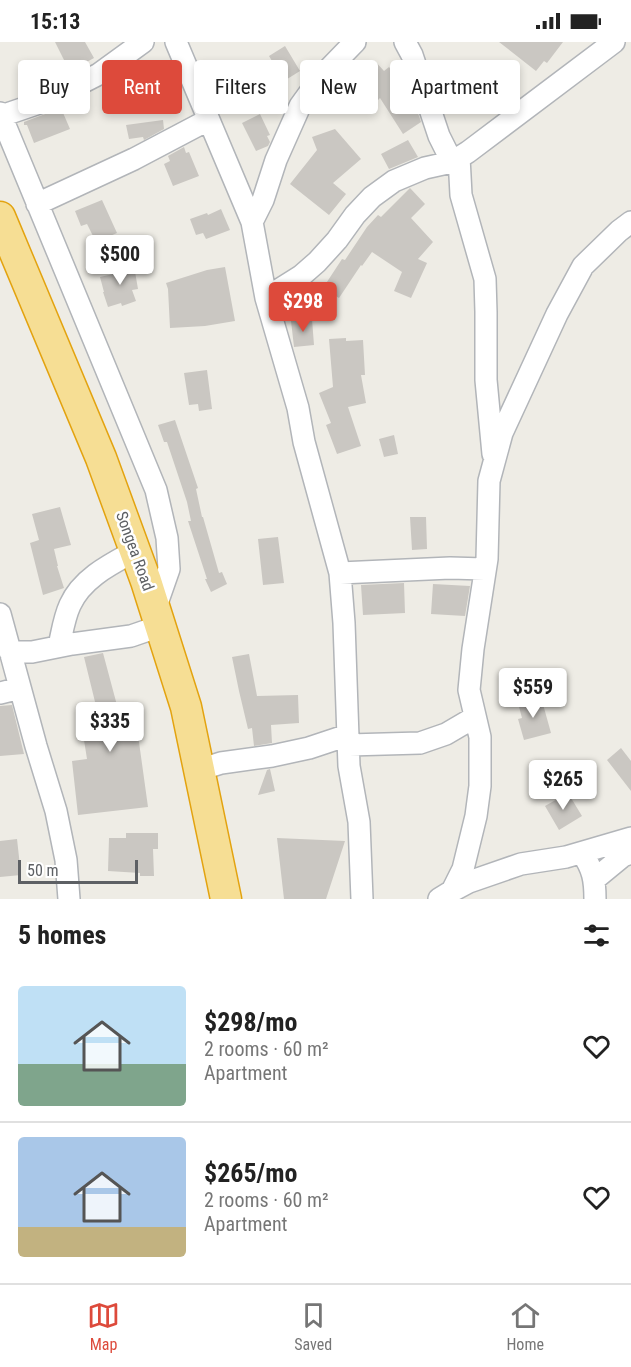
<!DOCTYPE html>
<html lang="en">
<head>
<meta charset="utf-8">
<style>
  :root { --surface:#fff; --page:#f6f6f6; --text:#222; --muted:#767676; --line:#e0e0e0; --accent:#dd4a3b }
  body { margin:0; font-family:"Roboto Condensed",sans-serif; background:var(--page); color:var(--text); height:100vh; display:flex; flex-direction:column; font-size:22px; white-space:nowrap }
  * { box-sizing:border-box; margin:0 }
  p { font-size:20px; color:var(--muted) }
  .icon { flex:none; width:33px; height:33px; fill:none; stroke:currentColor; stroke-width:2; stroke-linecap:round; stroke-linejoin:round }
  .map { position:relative; height:857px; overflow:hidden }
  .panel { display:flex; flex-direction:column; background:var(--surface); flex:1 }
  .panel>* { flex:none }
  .banner { position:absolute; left:18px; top:18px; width:596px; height:54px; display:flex; gap:12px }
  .scale { position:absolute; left:18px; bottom:15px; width:120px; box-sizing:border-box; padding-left:6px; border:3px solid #5d6064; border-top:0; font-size:16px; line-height:21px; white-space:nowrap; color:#5d6064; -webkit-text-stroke:4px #fff; paint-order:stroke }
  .price { position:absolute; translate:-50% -51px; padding:0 14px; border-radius:6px; background:#fff; color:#222; font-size:20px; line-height:39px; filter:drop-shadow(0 2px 3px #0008) }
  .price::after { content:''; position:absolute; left:50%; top:36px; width:18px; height:14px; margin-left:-9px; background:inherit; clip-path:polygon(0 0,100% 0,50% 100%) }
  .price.active { background:var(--accent); color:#fff }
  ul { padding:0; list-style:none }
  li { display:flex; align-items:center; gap:18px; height:150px; padding:0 18px }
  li+li { border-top:2px solid var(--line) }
  li span { display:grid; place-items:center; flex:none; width:168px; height:120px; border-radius:6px; color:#555 }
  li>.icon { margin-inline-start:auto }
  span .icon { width:72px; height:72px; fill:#fffc; stroke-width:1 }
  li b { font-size:26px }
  h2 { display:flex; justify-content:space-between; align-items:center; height:72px; padding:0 18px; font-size:26px }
  .pill { padding:0 21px; border-radius:6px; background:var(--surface); box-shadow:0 3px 9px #0003; font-size:21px; line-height:54px }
  .pill.active { background:var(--accent); color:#fff }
  .status { display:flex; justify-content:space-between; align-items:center; height:42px; padding:0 30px; background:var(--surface); direction:ltr }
  .status svg { height:16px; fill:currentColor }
  .tabs { display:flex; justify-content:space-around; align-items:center; height:84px; border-top:2px solid var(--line); background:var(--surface); font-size:16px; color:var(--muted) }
  .tabs a { display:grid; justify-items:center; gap:3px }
  .tabs .active { color:var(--accent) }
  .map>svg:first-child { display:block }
</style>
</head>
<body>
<div class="status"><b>15:13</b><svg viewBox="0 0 49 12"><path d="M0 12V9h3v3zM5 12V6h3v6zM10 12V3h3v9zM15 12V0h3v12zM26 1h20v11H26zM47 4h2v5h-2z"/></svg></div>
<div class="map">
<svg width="631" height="857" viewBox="0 0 631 857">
  <rect width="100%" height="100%" fill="#eeece5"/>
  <!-- building -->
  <path fill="#cac7c2" d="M55,0h30l9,16 -11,6 1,3 -13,7z
    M499,0h64l-16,21 -3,-2 -8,10z
    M285,4l15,25 -16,10 -15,-25z
    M375,19l9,10 5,-4 23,28 9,27 -18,12 -23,-36 -3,3 -20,-27z
    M61,66l9,21 -36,14 -7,-18h-3v-3z
    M260,72l10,21 -3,1 3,6 -2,4 -12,5 -14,-28z
    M163,78l1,9 -20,11 -1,-3 -14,2 -3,-14z
    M335,87l26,30 -28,24 13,11 -17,21 -39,-31 27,-34 -5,-13z
    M408,98l10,17 -29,12 -8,-15z
    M184,105l2,6 3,-1 10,24 -26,10 -9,-22 6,-3 -2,-5z
    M410,146l15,16 -14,14 22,24 -15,17 9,4 -16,35 -17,-7 8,-19 -30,-20 -10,14 -1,-1 -22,33 -16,-10 19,-29 3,1 22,-33 11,-12 3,2z
    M102,158l15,33 -21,9 -9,-18 -6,2 -6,-15z
    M221,167l9,21 -24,9 -3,-6 -7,2 -6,-16 17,-6 1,2z
    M134,224l4,23 -6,1 4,11 -14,5 -1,-3 -13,4 -5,-15h1l-4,-15 13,-3 -2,-5z
    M225,225l10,54 -30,5 -35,2 -2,-39 -2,-6 41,-13z
    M312,277l2,26 -20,2 -3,-26z
    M346,296v3l17,-1 2,35h-4l5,28 -18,4 13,39 -24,8 -11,-29 5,-2 -12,-30 14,-6 -4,-48z
    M207,328l5,39 -13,2 -1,-7 -9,1 -5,-32z
    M175,378l23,68 -2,1 6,28h1l16,56 3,-1 5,12 -16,8 -6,-13h2l-19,-58h3l-4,-19 -20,-60h-3l-6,-17z
    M394,393l4,19 -14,3 -5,-18z
    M60,465l11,38 -17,4 4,17h-1l7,22 -21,7 -13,-52 9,-3 -7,-26z
    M410,475h16l1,32 -15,1z
    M278,495l6,46 -21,2 -5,-46z
    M404,541l1,30 -42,2 -2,-30z
    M433,542l37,2 -5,30 -34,-2z
    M103,611l15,56 16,-3 14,101 -70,8 -6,-54 15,-2 -3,-19 19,-1 -6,-25h1l-14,-57z
    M249,612l8,42 41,-1 1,28 -28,2 1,18 -18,3 -2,-18 -4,1 -9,-38 -7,-34z
    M541,655l10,36 -27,7 -6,-21 4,-1 -4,-15z
    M12,663l12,49 -24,2v-50z
    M621,706l10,13v30l-24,-31z
    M270,727l5,22 -17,4 9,-25z
    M568,751l14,23 -23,14 -14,-24z
    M126,791h32v16h-5l1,27h-14v-3l-32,-2 1,-33h17z
    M277,796l68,3 -19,58h-42z
    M17,797l4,36 -21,2v-36z"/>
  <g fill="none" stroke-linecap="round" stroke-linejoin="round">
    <!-- minor casing -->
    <g stroke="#b2b5b9" stroke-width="24">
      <path id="minor" d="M176,0l76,180 14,76 32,110 6,34 36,131 4,50 5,143 10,56 3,77
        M405,0l7,13 27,81 13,26
        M0,71l156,377 11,48 2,31 -14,40
        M1,74l47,-16 51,-26 44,-32
        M459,115l2,38 24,84 1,33v68l7,74
        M37,162l97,-45 74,-39
        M252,180l11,-22 13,-40 24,-54 21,-29 34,-35
        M266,256l35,-22 16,-14 20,-22 18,-25 17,-18 22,-16 31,-13 27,-6 16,-10 146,-110
        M340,531l110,-5 35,1
        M0,572l36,132 20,65 10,49 3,39
        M59,604c3,-13 5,-28 11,-41 12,-27 41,-41 65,-54
        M10,610h22l40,-8 59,-8 29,-10
        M0,651l20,-5
        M349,703l71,-2 26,-9 29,-17
        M199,728l22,-7 51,-7 37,-8 39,-13
        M582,811c11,16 13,27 13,46
        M595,837l28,-23 8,-3
        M452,849l17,-9 52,-18 45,-7 65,-19
        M439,857l13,-8 11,-22 13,-53 4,-30v-49l-11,-47 4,-41 14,-90 2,-78 13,-48 55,-119 26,-48 36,-35 12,-9"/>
    </g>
    <!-- highway casing -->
    <g stroke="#e3a310" stroke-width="33">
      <path id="highway" d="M0,175l101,241 45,123 40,126 40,192"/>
    </g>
    <!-- minor -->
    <use href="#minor" stroke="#fff" stroke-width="21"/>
    <!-- highway -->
    <use href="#highway" stroke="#f6de94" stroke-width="30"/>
  </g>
  <g text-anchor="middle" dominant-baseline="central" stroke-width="5" stroke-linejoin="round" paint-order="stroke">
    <!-- street labels -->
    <g font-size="16" fill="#5d6064" stroke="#fff">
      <text transform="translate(135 509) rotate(70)">Songea Road</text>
    </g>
  </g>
</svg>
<div class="scale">50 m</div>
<b class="price" style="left:120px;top:244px">$500</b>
<b class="price active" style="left:303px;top:291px">$298</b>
<b class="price" style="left:533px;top:677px">$559</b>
<b class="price" style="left:110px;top:711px">$335</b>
<b class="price" style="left:563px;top:769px">$265</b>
<div class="banner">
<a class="pill">Buy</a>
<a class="pill active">Rent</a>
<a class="pill">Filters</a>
<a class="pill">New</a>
<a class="pill">Apartment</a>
</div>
</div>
<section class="panel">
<h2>5 homes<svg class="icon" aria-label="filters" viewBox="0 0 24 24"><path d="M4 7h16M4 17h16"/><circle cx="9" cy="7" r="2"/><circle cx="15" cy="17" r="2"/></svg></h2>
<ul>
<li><span style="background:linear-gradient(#bfe0f5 65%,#7fa58c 0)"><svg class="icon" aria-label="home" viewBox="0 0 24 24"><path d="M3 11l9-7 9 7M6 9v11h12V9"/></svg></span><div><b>$298/mo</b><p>2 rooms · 60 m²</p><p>Apartment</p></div><svg class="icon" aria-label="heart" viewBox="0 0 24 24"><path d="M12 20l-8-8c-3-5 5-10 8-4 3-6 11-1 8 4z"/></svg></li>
<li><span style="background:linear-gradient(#a9c7e8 75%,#c2b280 0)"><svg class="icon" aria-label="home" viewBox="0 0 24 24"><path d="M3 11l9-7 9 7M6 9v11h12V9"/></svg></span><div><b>$265/mo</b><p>2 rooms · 60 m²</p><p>Apartment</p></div><svg class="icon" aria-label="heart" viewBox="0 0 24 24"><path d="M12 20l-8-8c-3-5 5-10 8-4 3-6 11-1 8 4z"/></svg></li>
</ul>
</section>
<nav class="tabs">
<a class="active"><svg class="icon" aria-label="map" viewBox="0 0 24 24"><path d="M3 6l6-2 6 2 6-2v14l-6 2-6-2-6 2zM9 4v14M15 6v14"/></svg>Map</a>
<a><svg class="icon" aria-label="saved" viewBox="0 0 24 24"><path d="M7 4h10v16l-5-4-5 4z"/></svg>Saved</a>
<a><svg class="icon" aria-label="home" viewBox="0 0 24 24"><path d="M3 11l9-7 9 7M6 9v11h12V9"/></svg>Home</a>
</nav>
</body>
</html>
